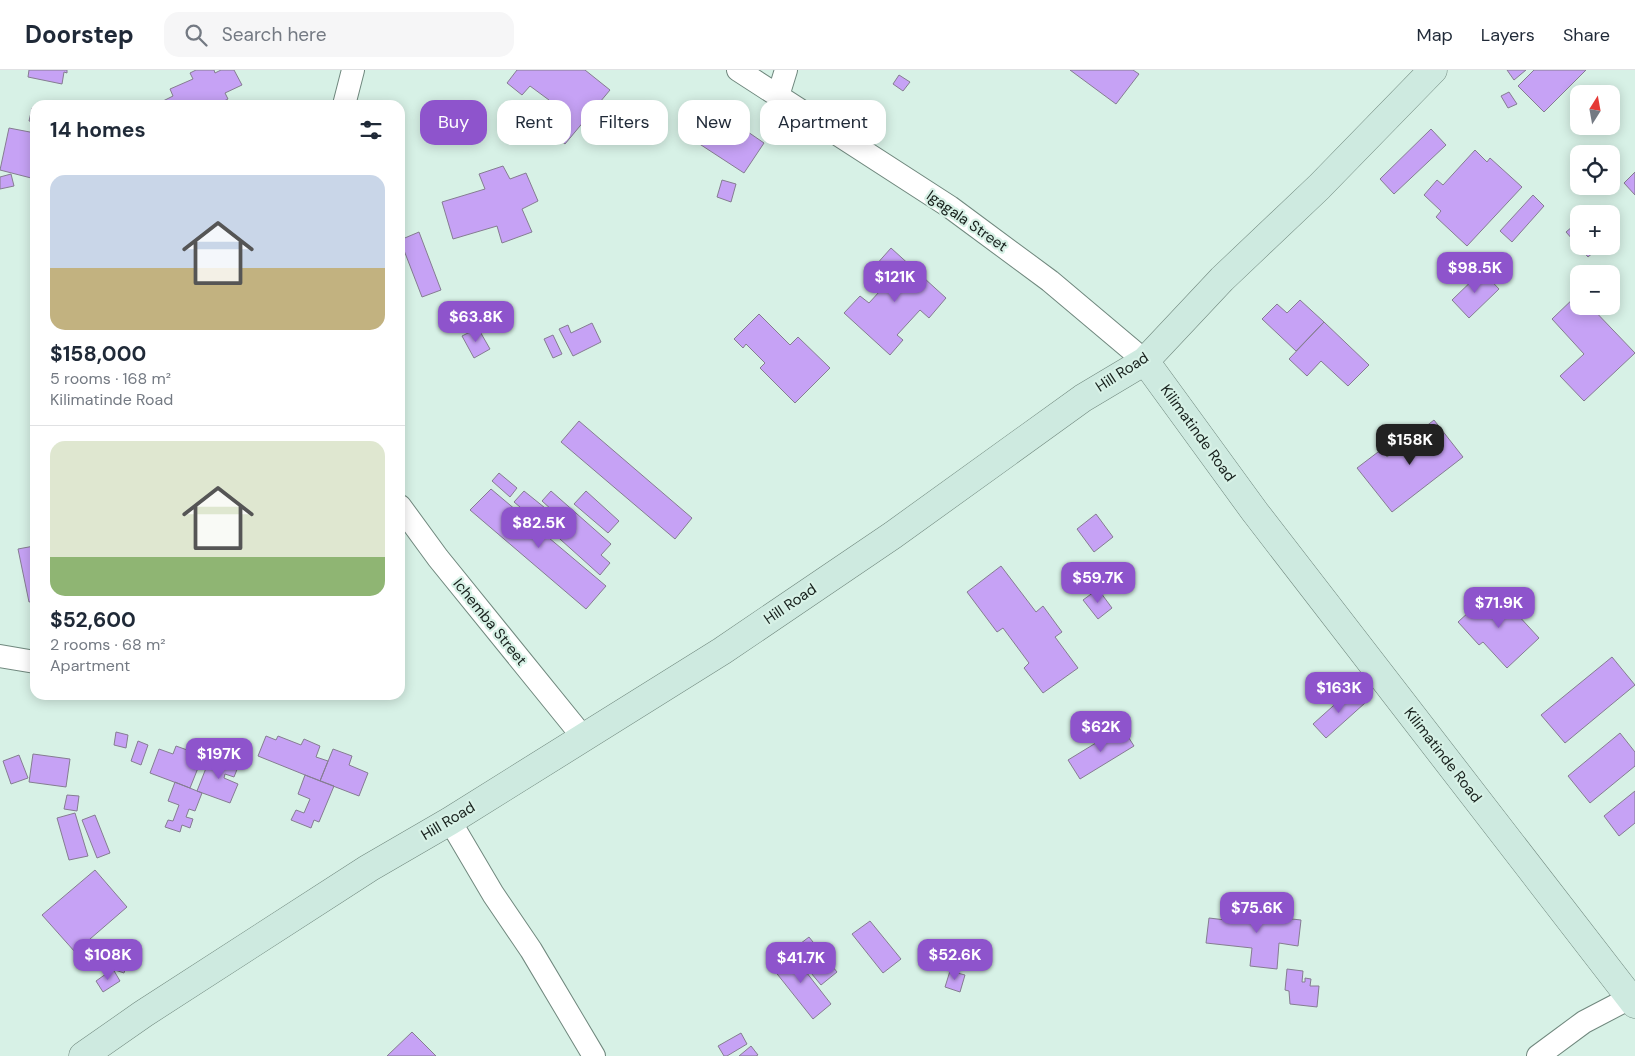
<!DOCTYPE html>
<html lang="en">
<head>
<meta charset="utf-8">
<style>
  :root { --surface:#fff; --page:#f6f6f7; --text:#1f2937; --muted:#747a83; --line:#e0e1e3; --accent:#8e54cc }
  body { margin:0; font-family:"DM Sans",sans-serif; background:var(--page); color:var(--text); height:100vh; display:flex; flex-direction:column; font-size:19px; white-space:nowrap }
  * { box-sizing:border-box; margin:0 }
  p { font-size:16px; color:var(--muted) }
  .icon { flex:none; width:28px; height:28px; fill:none; stroke:currentColor; stroke-width:2; stroke-linecap:round; stroke-linejoin:round }
  .map { position:relative; flex:1; overflow:hidden }
  .panel { position:absolute; left:30px; top:30px; width:375px; height:600px; display:flex; flex-direction:column; background:var(--surface); border-radius:15px; box-shadow:0 2px 12px #0003 }
  .panel>* { flex:none }
  .top-card { position:absolute; left:420px; top:30px; width:475px; height:45px; display:flex; gap:10px }
  .needle { width:32px; rotate:11deg }
  .tools { position:absolute; left:1570px; top:15px; display:grid; gap:10px }
  .tools a { display:grid; place-items:center; width:50px; height:50px; border-radius:10px; background:var(--surface); box-shadow:0 2px 12px #0003; font-size:25px }
  .price { position:absolute; translate:-50% -42px; padding:0 11px; border-radius:10px; background:var(--accent); color:#fff; font-size:16px; line-height:32px; filter:drop-shadow(0 1px 2px #0008) }
  .price::after { content:''; position:absolute; left:50%; top:30px; width:15px; height:11px; margin-left:-8px; background:inherit; clip-path:polygon(0 0,100% 0,50% 100%) }
  .price.selected { background:#222; color:#fff }
  ul { padding:0; list-style:none }
  li { display:grid; align-content:center; gap:10px; height:265px; padding:0 20px }
  li+li { border-top:1px solid var(--line) }
  li span { display:grid; place-items:center; height:155px; border-radius:15px; color:#555 }
  li>.icon { margin-inline-start:auto }
  span .icon { width:90px; height:90px; fill:#fffc; stroke-width:1 }
  li b { font-size:21px }
  h2 { display:flex; justify-content:space-between; align-items:center; height:60px; padding:0 20px; font-size:21px }
  .tag { padding:0 18px; border-radius:15px; background:var(--surface); box-shadow:0 2px 12px #0003; font-size:18px; line-height:45px }
  .tag.selected { background:var(--accent); color:#fff }
  header { display:flex; align-items:center; gap:30px; box-sizing:border-box; height:70px; padding:0 25px; background:var(--surface); border-bottom:1px solid var(--line) }
  header strong { font-size:24px }
  nav { display:flex; gap:28px; margin-inline-start:auto; font-size:18px }
  .search { width:350px; height:45px; background:var(--page); display:flex; align-items:center; gap:12px; box-sizing:border-box; padding:0 18px; border-radius:15px; color:var(--muted); font-size:19px }
  .map>svg:first-child { display:block }
</style>
</head>
<body>
<header>
<strong>Doorstep</strong>
<div class="search"><svg class="icon" aria-label="search" viewBox="0 0 24 24"><circle cx="10" cy="10" r="6"/><path d="M15 15l6 6"/></svg>Search here</div>
<nav><a>Map</a><a>Layers</a><a>Share</a></nav>
</header>
<div class="map">
<svg width="1635" height="986" viewBox="0 0 1635 986">
  <rect width="100%" height="100%" fill="#d7f1e6"/>
  <!-- building -->
  <path fill="#c6a2f5" stroke="#857d91" d="M29,0h38v3l-3,-1 -2,12 -34,-7z
    M196,0h18l1,3 6,-3h13l8,15 -17,8 3,6 -12,6h-61l18,-9 -3,-7 23,-10 -3,-6z
    M517,0h68l25,20 -45,54 -31,-26 15,-18 -19,-14 -8,9 -15,-12z
    M1070,0h63l6,4 -23,30z
    M1507,0h19l-12,10z
    M1534,0h52l-42,42 -26,-26z
    M899,5l11,7 -7,9 -10,-7z
    M1509,22l8,12 -9,4 -7,-12z
    M32,38l3,1v13l-6,-1z
    M719,42l45,31 -20,30 -46,-30z
    M9,58l26,5v46l-35,-9z
    M1431,59l15,16 -52,49 -14,-15z
    M1475,80l12,12 3,-4 32,29 -55,59 -31,-29 5,-6 -17,-16 13,-15 6,5z
    M503,96l7,13 16,-6 12,28 -16,8 10,23 -30,11 -5,-17 -44,13 -11,-37 43,-13 -6,-15z
    M1635,102v23l-11,-12z
    M11,104l3,12 -14,3v-12z
    M722,110l14,4 -5,18 -14,-5z
    M1533,125l11,11 -32,36 -12,-11z
    M1579,151v25h22l-13,11 -22,-25z
    M419,162l22,58 -19,7 -22,-57z
    M891,178l55,50 -17,20 -9,-8 -23,25 6,5 -13,15 -46,-42 16,-17 9,7 21,-23 -15,-14z
    M1482,201l17,18 -30,29 -17,-18z
    M1578,224l1,12h11l45,47 -51,48 -24,-25 24,-22 -32,-35z
    M1300,230l24,22 -28,29 -34,-32 15,-15 10,9z
    M759,244l31,31 8,-8 32,31 -35,35 -35,-35 5,-5 -19,-19 -3,4 -9,-9z
    M1324,252l45,43 -21,21 -27,-25 -14,15 -18,-17z
    M592,253l9,19 -28,14 -14,-27 9,-4 3,8z
    M478,258l12,21 -16,9 -12,-22z
    M553,265l9,19 -9,4 -9,-19z
    M1434,350l29,37 -71,55 -35,-44 25,-19 5,8z
    M579,351l113,97 -17,21 -114,-97z
    M499,403l18,15 -7,9 -18,-16z
    M491,419l115,97 -20,23 -116,-99z
    M524,421l31,25 -10,12 -31,-26z
    M551,421l60,53 -10,11 9,8 -10,12 -49,-44 11,-12 -20,-18z
    M586,421l33,30 -11,12 -34,-29z
    M1096,444l17,23 -19,15 -17,-23z
    M34,476l1,55 -6,1 -11,-53z
    M1001,496l35,46 7,-6 19,26 -7,5 23,31 -35,25 -19,-25 5,-5 -26,-35 -6,4 -30,-40z
    M1098,519l14,19 -14,11 -15,-19z
    M1494,519l45,49 -32,30 -24,-26 -4,3 -21,-23z
    M1612,587l23,28 -70,58 -24,-28z
    M1352,619l13,14 -39,35 -13,-14z
    M1122,657l12,19 -54,33 -12,-19z
    M116,662l12,3 -2,13 -12,-3z
    M1620,663l15,19v14l-45,37 -22,-27z
    M266,666l10,4 2,-4 23,9 3,-6 16,7 -4,11 12,4 -8,20 -62,-25z
    M138,671l10,4 -7,20 -10,-4z
    M176,676l14,5 -3,7 13,5 -10,25 -40,-15 9,-24 14,5z
    M333,679l19,7 -3,9 19,8 -9,23 -39,-15z
    M33,684l37,5 -4,28 -37,-5z
    M19,685l9,23 -17,6 -8,-23z
    M227,687l13,5 -6,15 -9,-3 -1,4 14,6 -8,19 -33,-12 13,-33 15,6z
    M305,705l29,11 -15,36 -5,-2 -3,8 -20,-8 5,-10 8,3 6,-14 -12,-5z
    M175,712l27,11 -7,18 -6,-2 -3,8 7,2 -3,9 -8,-3 -2,7 -15,-5 3,-7 5,1 6,-16 -11,-4z
    M1635,721v32l-16,13 -15,-20z
    M67,725l12,1 -2,15 -13,-2z
    M75,743l13,43 -19,4 -12,-42z
    M95,745l15,38 -13,5 -15,-38z
    M95,800l32,37 -52,45 -33,-37z
    M1258,835l26,3 -1,10 18,2 -3,26 -19,-3 -2,26 -27,-3 2,-18 -46,-5 3,-25 25,3 1,-8 22,2z
    M870,851l31,38 -18,14 -31,-39z
    M809,867l28,35 -16,13 -29,-35z
    M789,880l42,54 -18,15 -43,-54z
    M117,884l12,4 -5,15 -12,-4z
    M113,899l7,12 -17,11 -7,-11z
    M1287,899l16,2 -1,11h3v-4l6,1 -1,7h9l-2,21 -27,-3 -1,-13 -4,-1z
    M950,901l15,4 -5,17 -15,-5z
    M412,962l24,24h-49z
    M741,963l6,11 -20,12h-3l-6,-10z
    M751,976l7,9 -2,1h-17z"/>
  <g fill="none" stroke-linecap="round" stroke-linejoin="round">
    <!-- street casing -->
    <g stroke="#70887e" stroke-width="24">
      <path id="street" d="M738,0l212,137 100,74 95,80
        M778,26l8,-26
        M344,35l9,-35
        M400,436l38,52 145,179
        M0,586l35,6
        M450,751l43,73 38,56 63,106
        M1538,986l46,-34 46,-24"/>
    </g>
    <!-- secondary casing -->
    <g stroke="#70887e" stroke-width="29">
      <path id="secondary" d="M1145,291l110,151 380,492
        M83,986l60,-42 226,-146 81,-47 272,-170 171,-116 190,-137 62,-37 77,-82 97,-92 114,-117"/>
    </g>
    <!-- street -->
    <use href="#street" stroke="#fff" stroke-width="22"/>
    <!-- secondary -->
    <use href="#secondary" stroke="#ceeae0" stroke-width="28"/>
  </g>
  <g text-anchor="middle" dominant-baseline="central" stroke-width="4.5" stroke-linejoin="round" paint-order="stroke">
    <!-- street labels -->
    <g font-size="15" fill="#17201c" stroke="#d7f1e6">
      <text transform="translate(967 151) rotate(35)">Igagala Street</text>
      <text transform="translate(1122 302) rotate(-33)">Hill Road</text>
      <text transform="translate(1198 363) rotate(54)">Kilimatinde Road</text>
      <text transform="translate(790 534) rotate(-34)">Hill Road</text>
      <text transform="translate(490 552) rotate(51)">Ichemba Street</text>
      <text transform="translate(1443 685) rotate(52)">Kilimatinde Road</text>
      <text transform="translate(448 751) rotate(-31)">Hill Road</text>
    </g>
  </g>
</svg>
<div class="tools">
<a><svg class="needle" viewBox="-14 -14 28 28"><path d="M0-13l5 13h-10z" fill="#e53935"/><path d="M0 13l5-13h-10z" fill="#747a83"/></svg></a>
<a><svg class="icon" aria-label="locate" viewBox="0 0 24 24"><circle cx="12" cy="12" r="6"/><path d="M12 2v4M12 18v4M2 12h4M18 12h4"/></svg></a>
<a>+</a>
<a>−</a>
</div>
<b class="price" style="left:1475px;top:224px">$98.5K</b>
<b class="price" style="left:895px;top:233px">$121K</b>
<b class="price" style="left:476px;top:273px">$63.8K</b>
<b class="price selected" style="left:1410px;top:396px">$158K</b>
<b class="price" style="left:539px;top:479px">$82.5K</b>
<b class="price" style="left:1098px;top:534px">$59.7K</b>
<b class="price" style="left:1499px;top:559px">$71.9K</b>
<b class="price" style="left:1339px;top:644px">$163K</b>
<b class="price" style="left:1101px;top:683px">$62K</b>
<b class="price" style="left:219px;top:710px">$197K</b>
<b class="price" style="left:1257px;top:864px">$75.6K</b>
<b class="price" style="left:108px;top:911px">$108K</b>
<b class="price" style="left:955px;top:911px">$52.6K</b>
<b class="price" style="left:801px;top:914px">$41.7K</b>
<div class="top-card">
<a class="tag selected">Buy</a>
<a class="tag">Rent</a>
<a class="tag">Filters</a>
<a class="tag">New</a>
<a class="tag">Apartment</a>
</div>
<section class="panel">
<h2>14 homes<svg class="icon" aria-label="filters" viewBox="0 0 24 24"><path d="M4 7h16M4 17h16"/><circle cx="9" cy="7" r="2"/><circle cx="15" cy="17" r="2"/></svg></h2>
<ul>
<li><span style="background:linear-gradient(#c9d6e8 60%,#c2b280 0)"><svg class="icon" aria-label="home" viewBox="0 0 24 24"><path d="M3 11l9-7 9 7M6 9v11h12V9"/></svg></span><div><b>$158,000</b><p>5 rooms · 168 m²</p><p>Kilimatinde Road</p></div></li>
<li><span style="background:linear-gradient(#dfe7d0 75%,#8fb573 0)"><svg class="icon" aria-label="home" viewBox="0 0 24 24"><path d="M3 11l9-7 9 7M6 9v11h12V9"/></svg></span><div><b>$52,600</b><p>2 rooms · 68 m²</p><p>Apartment</p></div></li>
</ul>
</section>
</div>
</body>
</html>
